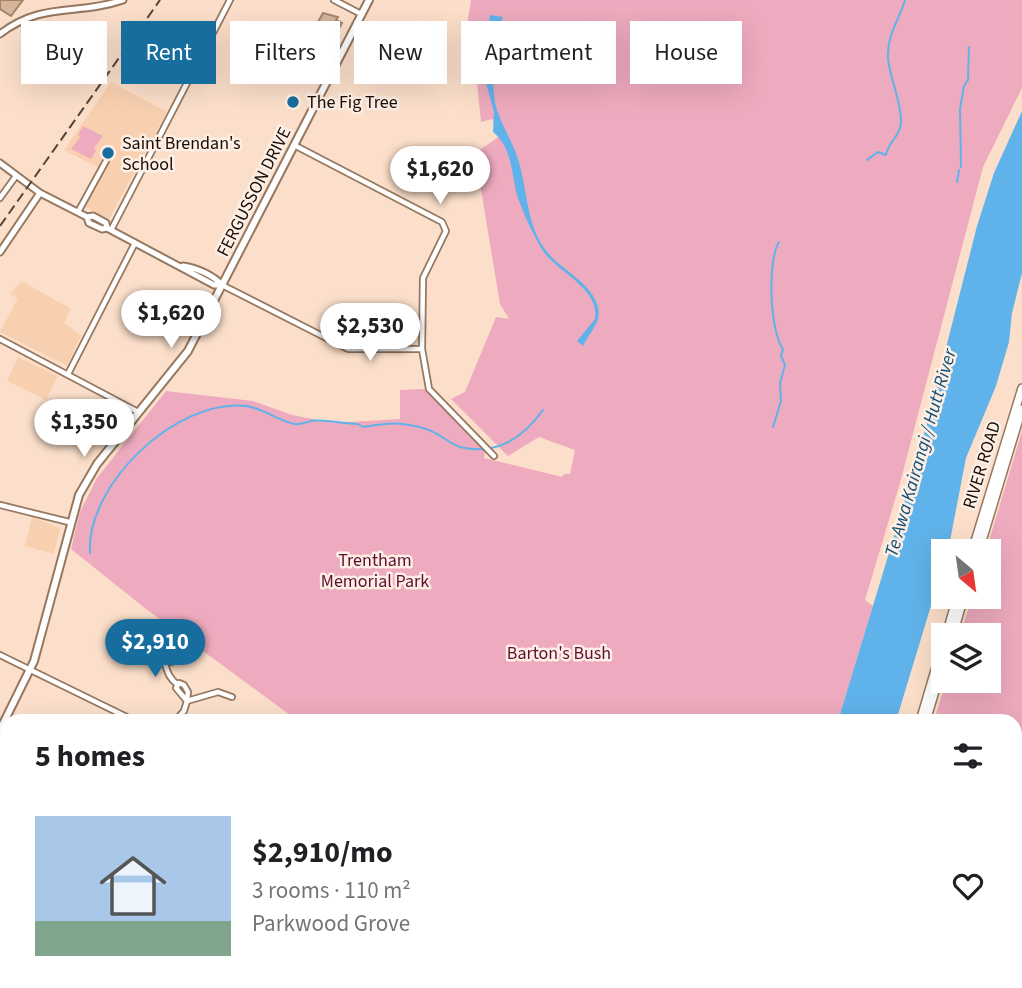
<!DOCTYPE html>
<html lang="en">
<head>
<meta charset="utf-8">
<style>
  :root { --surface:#fff; --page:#f2f2f2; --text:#202124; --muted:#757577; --accent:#176d9e }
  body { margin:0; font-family:"Source Sans 3",sans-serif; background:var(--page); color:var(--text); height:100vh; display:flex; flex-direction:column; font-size:26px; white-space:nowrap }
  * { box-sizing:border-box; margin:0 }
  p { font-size:23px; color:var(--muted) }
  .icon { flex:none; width:38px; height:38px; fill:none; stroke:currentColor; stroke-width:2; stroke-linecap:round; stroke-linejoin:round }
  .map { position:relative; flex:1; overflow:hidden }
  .sheet { position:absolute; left:0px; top:714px; width:1022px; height:275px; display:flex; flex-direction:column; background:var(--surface); border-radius:21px 21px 0 0; box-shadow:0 7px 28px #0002 }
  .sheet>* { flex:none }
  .hud { position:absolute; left:21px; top:21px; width:980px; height:63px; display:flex; gap:14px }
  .needle { width:46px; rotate:151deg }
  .controls { position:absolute; left:931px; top:539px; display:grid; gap:14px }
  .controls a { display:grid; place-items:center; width:70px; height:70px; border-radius:0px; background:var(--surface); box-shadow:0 7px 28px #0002; font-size:35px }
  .price { position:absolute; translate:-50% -60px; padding:0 16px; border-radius:24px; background:#fff; color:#222; font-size:23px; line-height:46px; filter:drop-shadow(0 2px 4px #0008) }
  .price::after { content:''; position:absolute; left:50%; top:42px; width:21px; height:16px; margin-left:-10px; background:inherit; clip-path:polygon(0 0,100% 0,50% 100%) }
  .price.selected { background:var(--accent); color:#fff }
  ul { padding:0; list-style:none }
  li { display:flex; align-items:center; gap:21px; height:175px; padding:0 35px }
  li span { display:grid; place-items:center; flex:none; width:196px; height:140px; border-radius:0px; color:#555 }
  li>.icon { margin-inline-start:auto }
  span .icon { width:84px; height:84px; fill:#fffc; stroke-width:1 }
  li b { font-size:30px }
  h2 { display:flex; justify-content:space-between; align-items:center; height:84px; padding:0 35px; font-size:30px }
  .pill { padding:0 24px; border-radius:0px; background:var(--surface); box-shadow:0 7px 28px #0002; font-size:24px; line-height:63px }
  .pill.selected { background:var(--accent); color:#fff }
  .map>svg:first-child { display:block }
</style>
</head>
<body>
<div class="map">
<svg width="1022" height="988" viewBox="0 0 1022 988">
  <rect width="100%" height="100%" fill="#fbdfca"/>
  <!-- built -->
  <path fill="#f8d0b0" d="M111,82l56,30 -58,107 -28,-14 18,-37 -35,-18z
    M22,281l49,28 -7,14 17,12 -14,31 -67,-34 18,-34 -8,-4z
    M18,357l40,19 -12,24 -39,-19z
    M32,517l28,11 -6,26 -29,-8z"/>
  <!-- green -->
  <path fill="#eeaabe" d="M471,0h551v88l-39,79 -83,316 -35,117 8,6 -35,115h-540l-152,-112 -75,-60 9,-37 17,-34 69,-87 87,10 39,14 42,8 66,-4v-29l24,-1 61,62 -1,7 78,19 2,-3h6l5,-24 -36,-13 -31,19 -57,-57 14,-7 31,-75 13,2 -9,-15 -25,-151 25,-17 -8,-17 -11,3 -4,-39 -13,-38z
    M94,31l5,1 5,8 -13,18 2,2 -11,11 -18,10 -13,-23 17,-11 2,3z
    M83,126l20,10 -9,12 2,2 -5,9 -20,-10 9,-12 -2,-2z
    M1022,431v557h-184l3,-6h174v-261h-81l12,-40h43v-46h-29l12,-38h17v-46h-3z
    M503,982h176l-2,6h-172z"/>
  <!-- water -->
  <path fill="#60b3ea" d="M490,15l13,2 -7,25 4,8c-8,20 -8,30 -5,52 2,14 17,39 22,54 11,31 8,70 31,97 15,18 44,30 50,54 4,15 -9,26 -15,39l-6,-5 18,-22c5,-32 -40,-47 -54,-71 -9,-16 -17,-33 -23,-50 -7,-22 -5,-50 -25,-66l1,-20 -8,-29 -2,-26z
    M1022,111v162l-10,40 -3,29 -13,44 -30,72 -18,93h-5v15l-47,155h-58l81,-267 58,-228 17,-53z
    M680,982h78l-4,6h-77z"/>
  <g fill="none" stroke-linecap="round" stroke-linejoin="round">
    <!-- stream -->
    <path stroke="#60b3ea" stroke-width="2" d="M867,160l11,-8 8,3c2,-13 15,-19 15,-34 0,-23 -12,-43 -13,-64 -1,-22 11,-37 17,-57
      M961,167l-1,-58 4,-23 4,-6 1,-33
      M957,182l2,-12
      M773,427l8,-26 -1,-18 5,-18 -4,-9 2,-7c-13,-17 -16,-88 -4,-107
      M90,553c-4,-69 87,-155 156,-147 17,2 32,15 49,18 6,1 11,-2 16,-3 11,-2 34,3 47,3l5,3c26,-4 37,-6 63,2 12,3 22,14 34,18 36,9 63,-9 83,-37"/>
  </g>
  <!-- building -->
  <path fill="#d5b49a" stroke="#a3846b" stroke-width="2" d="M0,0h23l-12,16 -11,-7z
    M323,13l15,4 -2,3 6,3 -6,11 -6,-3 -1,3 -12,-10z"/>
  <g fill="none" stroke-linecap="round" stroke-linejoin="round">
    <!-- minor casing -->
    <g stroke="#96775f" stroke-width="8">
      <path id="minor" d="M334,0l27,14
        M294,145l148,77 4,9 -23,47 -1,71
        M0,198l16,-22
        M78,212l28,-51
        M111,230l119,-230
        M222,285l126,64h74l7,40 65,67
        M0,339l138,73
        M68,374l67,-131
        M0,505l69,17
        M158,651c10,11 6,24 19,33
        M0,655l135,66
        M165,663l10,-2
        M187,701l31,-9 14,5
        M175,721l9,-10 3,-10 -11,-13 3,-5 5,2 4,7 -1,7
        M0,782l7,3
        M0,909l7,3
        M0,977l7,3
        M9,982l13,6
        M270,982l4,6
        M342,988l13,-6
        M445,988l1,-6"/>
    </g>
    <!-- tertiary casing -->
    <g stroke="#96775f" stroke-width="9">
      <path id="tertiary" d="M0,34c43,-33 77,-18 123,-34
        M0,163l40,30 47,24 2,6 13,6 5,-1 107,57h8
        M87,217l6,-1 13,7 1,5
        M0,252l40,-59
        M183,266c14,2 30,9 39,19"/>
    </g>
    <!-- secondary casing -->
    <g stroke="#96775f" stroke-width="10">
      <path id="secondary" d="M0,730l34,-69 45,-166 18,-31 91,-113 181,-351"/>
    </g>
    <!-- trunk casing -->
    <g stroke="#96775f" stroke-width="10">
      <path id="trunk" d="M972,551l50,-163
        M979,551l43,-142
        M946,635l11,-38
        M953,635l11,-38
        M920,721l23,-78
        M926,721l17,-56
        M820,988l3,-6
        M828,988l3,-6"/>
    </g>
    <!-- minor -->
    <use href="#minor" stroke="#fff" stroke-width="4.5"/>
    <!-- tertiary -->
    <use href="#tertiary" stroke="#fff" stroke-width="5"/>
    <!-- secondary -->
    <use href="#secondary" stroke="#fff" stroke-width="6"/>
    <!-- trunk -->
    <use href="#trunk" stroke="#fff" stroke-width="7"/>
    <!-- rail -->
    <path stroke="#55463a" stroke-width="2" stroke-dasharray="10 5" stroke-linecap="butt" d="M0,226l160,-226"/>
  </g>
  <!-- markers -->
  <g fill="#176d9e" stroke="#fdefe5" stroke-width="2.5">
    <circle cx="293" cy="102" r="7"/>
    <circle cx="108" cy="153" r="7"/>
  </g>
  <g text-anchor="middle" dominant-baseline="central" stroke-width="5" stroke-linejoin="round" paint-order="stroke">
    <!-- poi labels -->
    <g font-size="18" fill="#180d05" stroke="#fdefe5" text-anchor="start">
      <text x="307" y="102">The Fig Tree</text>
      <text x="122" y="143">Saint Brendan's<tspan x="122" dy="21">School</tspan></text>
    </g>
    <!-- street labels -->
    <g font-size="18" fill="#180d05" stroke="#fdefe5">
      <text transform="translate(254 192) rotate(-63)">FERGUSSON DRIVE</text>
      <text transform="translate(982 465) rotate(-73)">RIVER ROAD</text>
    </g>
    <!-- park labels -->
    <g font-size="18" fill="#5f1032" stroke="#fdefe5">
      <text x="375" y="560">Trentham<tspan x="375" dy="21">Memorial Park</tspan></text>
      <text x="559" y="653">Barton's Bush</text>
    </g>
    <!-- water labels -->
    <g font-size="19" font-style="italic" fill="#105074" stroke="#fdefe5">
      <text transform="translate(921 453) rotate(-74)">Te Awa Kairangi / Hutt River</text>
    </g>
  </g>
</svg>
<div class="controls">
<a><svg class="needle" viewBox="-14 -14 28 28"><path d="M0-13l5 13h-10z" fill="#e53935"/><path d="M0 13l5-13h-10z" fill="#757577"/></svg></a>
<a><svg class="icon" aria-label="layers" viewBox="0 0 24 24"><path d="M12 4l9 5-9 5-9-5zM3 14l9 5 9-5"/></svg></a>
</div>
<b class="price" style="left:440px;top:206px">$1,620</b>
<b class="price" style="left:171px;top:350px">$1,620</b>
<b class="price" style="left:370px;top:363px">$2,530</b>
<b class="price" style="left:84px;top:459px">$1,350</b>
<b class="price selected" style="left:155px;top:679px">$2,910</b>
<div class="hud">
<a class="pill">Buy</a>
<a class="pill selected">Rent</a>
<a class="pill">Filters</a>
<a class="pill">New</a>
<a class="pill">Apartment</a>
<a class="pill">House</a>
</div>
<section class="sheet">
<h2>5 homes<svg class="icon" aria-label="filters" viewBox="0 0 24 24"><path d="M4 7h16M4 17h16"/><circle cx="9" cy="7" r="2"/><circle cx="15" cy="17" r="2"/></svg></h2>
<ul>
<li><span style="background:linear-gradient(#a9c7e8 75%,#7fa58c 0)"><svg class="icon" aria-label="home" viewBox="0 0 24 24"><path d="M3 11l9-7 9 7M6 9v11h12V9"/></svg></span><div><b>$2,910/mo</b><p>3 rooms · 110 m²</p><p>Parkwood Grove</p></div><svg class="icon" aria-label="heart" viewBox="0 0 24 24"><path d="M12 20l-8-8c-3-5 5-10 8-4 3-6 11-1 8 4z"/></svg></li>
</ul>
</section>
</div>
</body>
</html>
